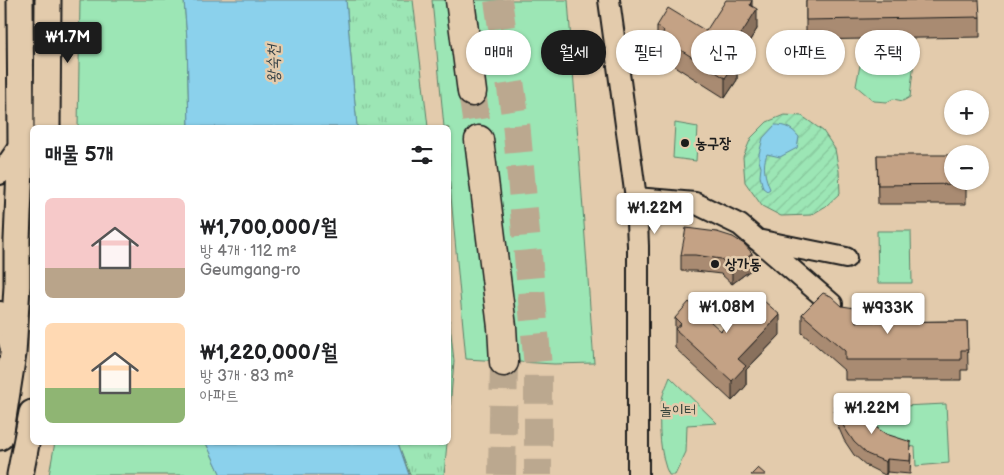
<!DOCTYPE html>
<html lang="ko">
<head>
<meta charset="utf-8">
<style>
  :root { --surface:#fff; --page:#f6f6f6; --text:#202124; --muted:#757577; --accent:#1c1c1c }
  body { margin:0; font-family:"Balsamiq Sans","Poor Story",sans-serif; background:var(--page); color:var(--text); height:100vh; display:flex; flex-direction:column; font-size:19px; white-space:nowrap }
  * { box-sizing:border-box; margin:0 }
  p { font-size:16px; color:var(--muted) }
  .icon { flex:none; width:28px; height:28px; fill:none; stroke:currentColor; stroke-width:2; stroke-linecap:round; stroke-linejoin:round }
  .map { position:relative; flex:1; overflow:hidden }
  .drawer { position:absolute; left:30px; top:125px; width:421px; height:320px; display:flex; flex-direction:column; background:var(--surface); border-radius:8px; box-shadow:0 1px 4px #0004 }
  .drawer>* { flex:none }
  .banner { position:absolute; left:466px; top:30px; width:462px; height:45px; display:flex; gap:10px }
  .fabs { position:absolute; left:944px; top:90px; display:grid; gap:10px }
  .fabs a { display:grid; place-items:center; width:45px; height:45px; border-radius:50%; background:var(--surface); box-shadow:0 1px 4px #0004; font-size:25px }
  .price { position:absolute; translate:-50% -42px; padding:0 11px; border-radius:5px; background:#fff; color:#222; font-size:16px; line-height:32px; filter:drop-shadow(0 1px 2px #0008) }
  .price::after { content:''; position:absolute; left:50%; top:30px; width:15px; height:11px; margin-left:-8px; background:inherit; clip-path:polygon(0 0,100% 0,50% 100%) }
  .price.current { background:var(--accent); color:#fff }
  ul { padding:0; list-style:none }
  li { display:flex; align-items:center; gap:15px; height:125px; padding:0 15px }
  li span { display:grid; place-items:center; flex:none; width:140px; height:100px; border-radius:8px; color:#555 }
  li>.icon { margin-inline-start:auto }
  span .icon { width:60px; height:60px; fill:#fffc; stroke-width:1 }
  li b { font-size:21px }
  h2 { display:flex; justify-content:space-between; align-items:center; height:60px; padding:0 15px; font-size:21px }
  .chip { padding:0 18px; border-radius:22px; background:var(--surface); box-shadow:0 1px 4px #0004; font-size:18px; line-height:45px }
  .chip.current { background:var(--accent); color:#fff }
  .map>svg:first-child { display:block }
</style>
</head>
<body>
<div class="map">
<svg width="1004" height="475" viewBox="0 0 1004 475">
  <defs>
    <pattern id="grass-tufts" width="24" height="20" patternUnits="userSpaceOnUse" patternTransform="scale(1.25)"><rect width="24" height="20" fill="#9ce6b5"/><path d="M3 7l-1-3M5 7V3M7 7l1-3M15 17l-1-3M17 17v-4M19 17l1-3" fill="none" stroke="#86c59b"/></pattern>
    <pattern id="garden-furrows" width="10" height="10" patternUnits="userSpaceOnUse" patternTransform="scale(1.25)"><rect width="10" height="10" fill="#9ce6b5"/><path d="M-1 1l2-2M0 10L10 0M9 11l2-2" fill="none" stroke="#86c59b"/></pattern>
  </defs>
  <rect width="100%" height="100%" fill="#e3cbac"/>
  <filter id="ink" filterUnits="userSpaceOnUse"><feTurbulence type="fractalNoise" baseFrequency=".02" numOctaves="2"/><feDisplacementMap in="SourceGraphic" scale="10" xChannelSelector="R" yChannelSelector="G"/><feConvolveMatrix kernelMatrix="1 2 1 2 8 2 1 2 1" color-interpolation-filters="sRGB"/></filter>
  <g filter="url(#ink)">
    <!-- grass -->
    <path fill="url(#grass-tufts)" stroke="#5c8168" d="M346,0h67l15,127h-71z
      M449,316l5,45 -5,59z
      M398,443h49l-3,32h-34z"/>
    <!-- park -->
    <path fill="#9ce6b5" stroke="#5c8168" d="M80,0h104l3,39 2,88 -111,1z
      M432,0h136l26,363 -40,1 -88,-5 -17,-184v-47l-5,-1z
      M914,61l-4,36 -7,4 -10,-2 -6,3 -13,-1 -18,-15 4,-21z
      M675,123l23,4 -2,34 -23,-3z
      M877,231h34l1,52h-34z
      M670,377l47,46 -30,2 -1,27 -11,23h-6c-9,-17 -11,-52 -8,-71 1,-9 6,-19 9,-27z
      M946,404l3,59 -33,3 -1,-19 -28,-4 -28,-35z
      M55,442l151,1 15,32h-172z"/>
    <!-- garden -->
    <path fill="url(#garden-furrows)" stroke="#5c8168" d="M784,115l18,1 21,15 12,18 4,22 1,22 -14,13 -15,9 -30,1 -19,-10 -17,-24 -2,-25 8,-19 16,-16z"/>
    <!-- water -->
    <path fill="#8bd1ec" stroke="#5f8999" d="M184,0h162l11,127h-168l-2,-88z
      M775,125c10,0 17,3 24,12l-2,11 -17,9 -13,-3c-5,12 -2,23 3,35l-3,2 -4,-3 -3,-12 1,-9 -2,-6v-7l4,-16z
      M206,443h192l11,32h-188z"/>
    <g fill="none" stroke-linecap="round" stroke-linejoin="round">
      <!-- highway-tunnel -->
      <path stroke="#bba88f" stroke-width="28" stroke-dasharray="28 14" stroke-linecap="butt" d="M498,0l18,122 22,245v108
        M472,92l7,48
        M502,475l2,-113"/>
      <!-- minor casing -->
      <g stroke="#1c1c1c" stroke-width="24">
        <path id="minor" d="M609,0l27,198 2,48v229
          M0,174l21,-30
          M636,198l59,5 45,22 92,79
          M757,240l89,18
          M0,312l10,33"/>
      </g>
      <!-- major casing -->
      <g stroke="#1c1c1c" stroke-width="29">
        <path id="major" d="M47,128l1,-128
          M0,437l13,-83 4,-68v-46l4,-96 -1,-144
          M20,475l12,-62"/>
      </g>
      <!-- highway casing -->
      <g stroke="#1c1c1c" stroke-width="31">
        <path id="highway" d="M460,0l12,92
          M479,140l23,187 2,35"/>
      </g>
      <!-- minor -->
      <use href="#minor" stroke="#e3cbac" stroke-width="20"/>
      <!-- major -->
      <use href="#major" stroke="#e3cbac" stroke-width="25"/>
      <!-- highway -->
      <use href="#highway" stroke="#e3cbac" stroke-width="28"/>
    </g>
    <!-- wall -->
    <path fill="#a98b72" stroke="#1c1c1c" d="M806,0l174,17v20l-174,3z
      M752,6l5,23 -20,32v19l-12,18 -65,-41v-9l-3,-2v-20l49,5z
      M877,155l89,26v23h-88z
      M733,237l19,32 -20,15 -11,-10 -26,-3h-14v-16z
      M802,314l54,8 111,-1 1,49h-7v10h-116v-9l-43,-38z
      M675,318l46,13 59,4 -34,35v16l-14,15 -57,-53z
      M834,405l43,23 34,27 -1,19 -23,-2 -2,3 -18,-9 -13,-11 -10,-15 -10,-23z"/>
    <!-- shaded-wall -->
    <path fill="#89715d" stroke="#1c1c1c" d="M752,0v16l5,-7v20l-25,39 5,-7v19l-12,18v-20l3,-23z
      M752,253v16l-20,15v-16z
      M780,315v20l-34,35v16l-14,15v-20l6,-22z
      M887,459v13l-1,3v-13z"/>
    <!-- building -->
    <path fill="#c4a285" stroke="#1c1c1c" d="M726,0h26l-2,5 7,4 -29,46 9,6 -12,17 -65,-41 4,-6 -7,-5 11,-18 38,23z
      M806,0h173l1,17 -174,3z
      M877,155h75v26h14v3l-88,1z
      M686,228l31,4 16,5 11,7 8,9 -20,15 -11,-9 -26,-4h-14z
      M823,293l8,3 11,10 13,2 1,14 111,-1 1,29h-7v10h-116v-9l-43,-37z
      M756,294l24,21 -42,44 8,7 -14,15 -57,-52 6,-5 -6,-6 14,-16 32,29z
      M858,403l19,25 9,6 25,8 -1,19 -23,-2 -1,3 -19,-8 -13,-12 -10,-15 -10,-22z
      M758,468l8,7h-15z"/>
  </g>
  <!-- markers -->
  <g fill="#1c1c1c" stroke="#e3cbac" stroke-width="2">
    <circle cx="685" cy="143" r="5"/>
    <circle cx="715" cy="264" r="5"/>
  </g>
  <g text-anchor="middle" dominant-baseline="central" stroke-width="5" stroke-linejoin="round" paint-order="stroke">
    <!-- poi labels -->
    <g font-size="15" font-weight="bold" fill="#1c1c1c" stroke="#e3cbac" text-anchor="start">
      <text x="695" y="143">농구장</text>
      <text x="725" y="264">상가동</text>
    </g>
    <!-- park labels -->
    <g font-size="15" fill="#36443b" stroke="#e3cbac">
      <text x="678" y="410">놀이터</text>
    </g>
    <!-- water labels -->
    <g font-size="16" font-style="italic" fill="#324046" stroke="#e3cbac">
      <text transform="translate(274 64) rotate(-91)">왕숙천</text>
    </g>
  </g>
</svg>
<div class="fabs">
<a>+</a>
<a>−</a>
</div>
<b class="price current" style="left:68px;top:64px">₩1.7M</b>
<b class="price" style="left:655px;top:235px">₩1.22M</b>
<b class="price" style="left:727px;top:334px">₩1.08M</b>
<b class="price" style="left:888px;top:335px">₩933K</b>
<b class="price" style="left:872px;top:435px">₩1.22M</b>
<div class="banner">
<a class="chip">매매</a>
<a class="chip current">월세</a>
<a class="chip">필터</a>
<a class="chip">신규</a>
<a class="chip">아파트</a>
<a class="chip">주택</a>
</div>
<section class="drawer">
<h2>매물 5개<svg class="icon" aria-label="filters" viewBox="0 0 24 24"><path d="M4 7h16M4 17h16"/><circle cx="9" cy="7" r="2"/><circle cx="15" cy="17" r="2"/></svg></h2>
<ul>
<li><span style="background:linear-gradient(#f6c9c9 70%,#b9a48a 0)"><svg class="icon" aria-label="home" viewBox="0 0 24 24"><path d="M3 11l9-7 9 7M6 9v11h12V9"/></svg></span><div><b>₩1,700,000/월</b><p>방 4개 · 112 m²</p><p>Geumgang-ro</p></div></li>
<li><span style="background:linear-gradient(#ffd9b3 65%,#8fb573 0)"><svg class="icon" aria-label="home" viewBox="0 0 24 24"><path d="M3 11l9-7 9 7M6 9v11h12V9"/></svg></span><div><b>₩1,220,000/월</b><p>방 3개 · 83 m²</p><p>아파트</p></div></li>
</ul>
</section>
</div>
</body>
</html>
